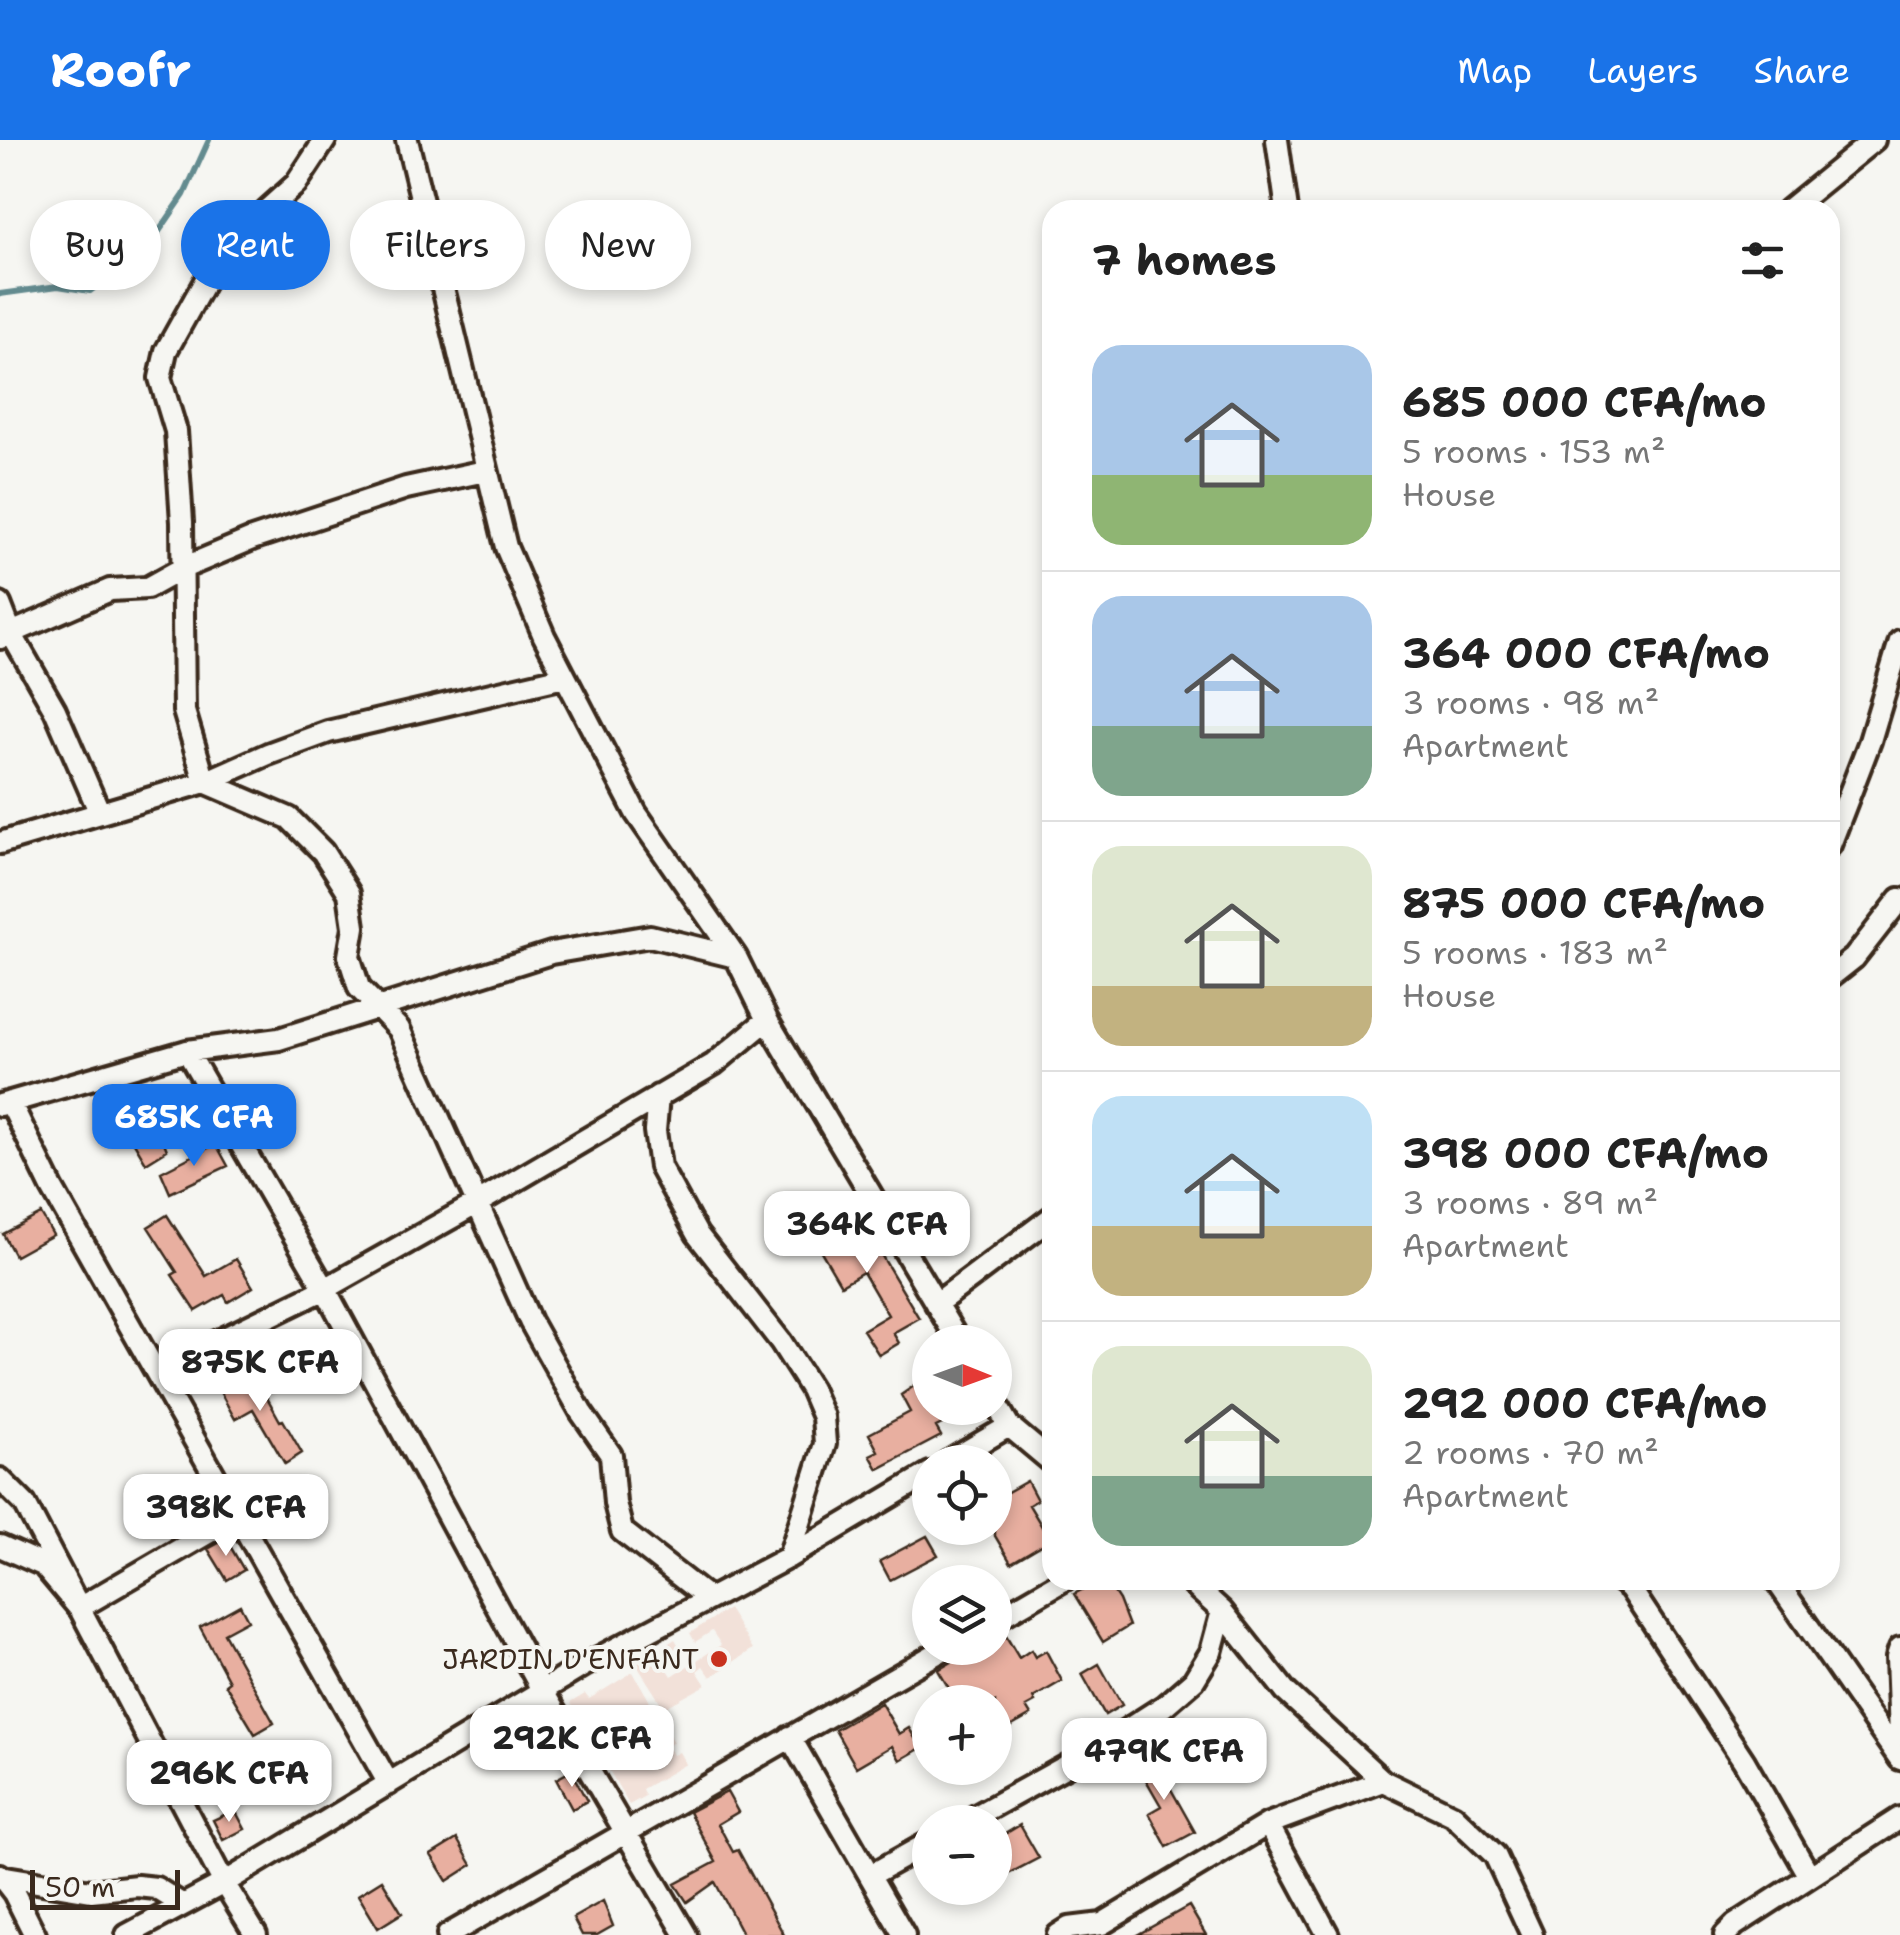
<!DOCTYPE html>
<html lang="en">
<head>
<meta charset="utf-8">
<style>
  :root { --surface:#fff; --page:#f6f6f6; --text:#222; --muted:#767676; --line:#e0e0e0; --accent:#1a73e8 }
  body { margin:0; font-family:"Shantell Sans",sans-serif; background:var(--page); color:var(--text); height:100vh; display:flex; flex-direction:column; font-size:38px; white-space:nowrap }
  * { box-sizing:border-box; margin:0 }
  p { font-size:32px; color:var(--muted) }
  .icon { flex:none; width:55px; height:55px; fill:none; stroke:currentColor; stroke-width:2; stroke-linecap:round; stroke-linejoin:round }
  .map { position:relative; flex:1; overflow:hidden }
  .side { position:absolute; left:1042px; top:60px; width:798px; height:1390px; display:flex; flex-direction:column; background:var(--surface); border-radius:30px; box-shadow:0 5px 15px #0003 }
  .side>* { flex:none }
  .banner { position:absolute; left:30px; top:60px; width:862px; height:90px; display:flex; gap:20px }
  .needle { width:65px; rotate:91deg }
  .buttons { position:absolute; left:912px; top:1185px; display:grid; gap:20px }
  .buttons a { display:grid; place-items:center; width:100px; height:100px; border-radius:50%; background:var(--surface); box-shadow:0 5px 15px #0003; font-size:50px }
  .scale { position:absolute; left:30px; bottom:25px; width:150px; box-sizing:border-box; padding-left:10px; border:5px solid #3b2a1e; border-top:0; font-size:28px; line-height:35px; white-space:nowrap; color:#3b2a1e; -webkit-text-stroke:8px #f6f6f2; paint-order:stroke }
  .price { position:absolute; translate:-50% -85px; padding:0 22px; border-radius:20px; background:#fff; color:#222; font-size:32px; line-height:65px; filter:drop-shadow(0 2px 5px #0008) }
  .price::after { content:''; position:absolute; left:50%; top:60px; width:30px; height:22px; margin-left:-15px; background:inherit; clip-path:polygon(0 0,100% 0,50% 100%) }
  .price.on { background:var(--accent); color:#fff }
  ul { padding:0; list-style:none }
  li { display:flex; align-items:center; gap:30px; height:250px; padding:0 50px }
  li+li { border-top:2px solid var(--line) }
  li span { display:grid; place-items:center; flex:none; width:280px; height:200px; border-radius:30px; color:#555 }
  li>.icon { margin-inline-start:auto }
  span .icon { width:120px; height:120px; fill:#fffc; stroke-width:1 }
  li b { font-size:42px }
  h2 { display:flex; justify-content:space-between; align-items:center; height:120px; padding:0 50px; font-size:42px }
  .chip { padding:0 35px; border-radius:45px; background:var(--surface); box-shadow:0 5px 15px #0003; font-size:35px; line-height:90px }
  .chip.on { background:var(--accent); color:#fff }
  header { display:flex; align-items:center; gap:60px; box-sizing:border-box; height:140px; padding:0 50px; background:var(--accent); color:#fff }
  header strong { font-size:48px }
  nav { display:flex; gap:55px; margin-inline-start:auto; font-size:35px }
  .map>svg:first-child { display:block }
</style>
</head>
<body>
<header>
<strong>Roofr</strong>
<nav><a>Map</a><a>Layers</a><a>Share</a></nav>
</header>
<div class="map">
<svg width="1900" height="1795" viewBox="0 0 1900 1795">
  <rect width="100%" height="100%" fill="#f6f6f2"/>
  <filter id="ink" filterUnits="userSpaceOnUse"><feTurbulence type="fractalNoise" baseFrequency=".01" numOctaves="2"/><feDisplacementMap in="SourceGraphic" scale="20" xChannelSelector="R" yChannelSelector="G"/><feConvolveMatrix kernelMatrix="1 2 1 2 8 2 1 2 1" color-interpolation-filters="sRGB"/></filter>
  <g filter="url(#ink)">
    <!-- built -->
    <path fill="#f2e1d9" d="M728,1469l25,40 -42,28 -8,-11 -6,5 9,14 -42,23 -28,-44 39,-25 8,14 -18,12 7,11 49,-31 -9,-14 -17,11 -5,-9z
      M633,1532l40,70 -5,4 5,9 6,-3 7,12 -44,25 3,7 -16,9 -25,-44 9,-5 4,8 8,-4 6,8 21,-11 -8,-15 -11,5 -8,-13 10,-6 -12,-20 -23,14 3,8 -13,8 -20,-35 15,-9 4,5z"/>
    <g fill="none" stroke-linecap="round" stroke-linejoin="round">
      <!-- stream -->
      <path stroke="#638b8f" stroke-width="6" d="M0,154l58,-8 32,5 59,-45 35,-51 25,-55"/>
    </g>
    <!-- building -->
    <path fill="#e8afa0" stroke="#3b2a1e" stroke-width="2.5" d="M142,956l22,39 -2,2 5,13 -21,13 -19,-32 3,-2 -11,-20z
      M216,1004l12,22 -58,27 -9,-21z
      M855,1071l64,107 -26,15 6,10 -20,12 -16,-25 25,-15 -25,-43 -22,13 -29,-49z
      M41,1074l12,21 -38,21 -12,-22z
      M167,1075l39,61 30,-17 17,28 -25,15 -4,-7 -28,16 -24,-36 5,-3 -29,-45z
      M253,1232l27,49 3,-1 19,33 -17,11 -32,-55 -18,10 -16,-29z
      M914,1246l14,22h10l8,14 -10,5 5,9 -63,33 -8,-14 8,-4 -9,-17 41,-22 -9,-17z
      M1027,1341l10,19 -8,5 21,35 -39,23 -16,-27v-37z
      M927,1396l11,19 -48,25 -10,-19z
      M226,1399l18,31 -17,10 -19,-31z
      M1101,1440h5l13,20 10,26 -26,16 -29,-48z
      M240,1465l8,15 -24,13 50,90 -19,11 -30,-50 4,-3 -29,-54z
      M1003,1491l16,27 12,-8 4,7 11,-6 16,30 -29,17 2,4 -9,5 5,8 -26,15 -10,-18v-10h-38l-19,-32 38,-22h19v-14z
      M1099,1524l23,41 -17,10 -23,-41z
      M881,1563l18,31 10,-6 12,20 -21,12 -8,-14 -36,21 -21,-37z
      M1149,1610l46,82 -28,15 -18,-34 12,-7 -27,-47z
      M571,1631l16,30 -15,8 -16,-30z
      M727,1652l11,20 -20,12 15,28 5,-2 46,85h-41l-28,-53 -28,20 -12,-18 41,-22 -27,-50z
      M235,1670l10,19 -22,11 -10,-20z
      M1020,1685l19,33 -44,23v-41z
      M457,1699l15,26 -25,16 -16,-26z
      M382,1740l20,33 -24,15 -20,-33z
      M603,1761l10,25 -16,9h-15l-9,-17z
      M1189,1766l17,29h-69z"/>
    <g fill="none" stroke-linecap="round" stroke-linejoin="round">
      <!-- minor casing -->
      <g stroke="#3b2a1e" stroke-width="28">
        <path id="minor" d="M325,0l-29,44 -29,26 -58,64 -43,77 -6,27 16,53 6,91 2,189 21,71 84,36 34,34 26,41 5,34 -5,29 10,32 40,41 131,292 51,91 30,43 4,48 7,28 87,68
          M407,0l99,407 38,89 92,177 100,144 31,63 192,322
          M1277,0l10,70
          M1788,70l86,-70
          M0,464l12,31 43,75 44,101
          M0,498l110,-48 37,-2 36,-20 69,-29 154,-51 79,-17
          M0,703l205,-61 63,-28 60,-22 236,-55
          M1830,705l40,-104 30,-100
          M1830,837l24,-19 46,-59
          M187,911l138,238 217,401 144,245
          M658,956l-3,35 5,36 37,67 84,108 30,47 12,28 2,27 -36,113
          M10,962l42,86 337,596
          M0,965l187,-54 92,-12 272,-86 99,-17 86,21
          M936,1164l116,-87
          M157,1231l168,-82 151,-85 238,-140 53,-44
          M995,1262l14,24 43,36
          M948,1322l61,-36
          M0,1339l25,25 199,379 32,52
          M0,1406l43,19 36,43 158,-92
          M1188,1440l34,31 64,81 97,89 70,34 42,40 37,80
          M1619,1440l11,8 114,173 65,114
          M1776,1440l124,179
          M995,1480l69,-40
          M1900,1508l-3,9 3,79
          M790,1597l114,198
          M965,1682l132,-73 67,-43 30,-26 17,-28 11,-41
          M1268,1684l60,111
          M0,1735l14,18 21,42
          M871,1735l59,-33
          M0,1736l91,15 46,-5 19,2 27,17
          M127,1795l97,-52 359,-217 206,-109 141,-84
          M448,1795l498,-287
          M1058,1795l11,-7 33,-4 166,-100 115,-43
          M1725,1795l10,-10 165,-107"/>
      </g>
      <!-- minor -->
      <use href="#minor" stroke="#f6f6f2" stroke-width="20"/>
    </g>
  </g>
  <!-- markers -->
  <circle fill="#c8321e" stroke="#f6f6f2" stroke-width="4" cx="719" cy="1519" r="10"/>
  <g text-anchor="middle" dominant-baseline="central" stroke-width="8" stroke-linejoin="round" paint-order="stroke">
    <!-- poi labels -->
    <g font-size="28" fill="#3b2a1e" stroke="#f6f6f2" text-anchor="end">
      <text x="699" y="1519">JARDIN D'ENFANT</text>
    </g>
  </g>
</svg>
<div class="buttons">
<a><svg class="needle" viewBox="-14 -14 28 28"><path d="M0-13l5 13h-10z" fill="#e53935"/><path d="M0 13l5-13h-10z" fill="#767676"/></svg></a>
<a><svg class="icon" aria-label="locate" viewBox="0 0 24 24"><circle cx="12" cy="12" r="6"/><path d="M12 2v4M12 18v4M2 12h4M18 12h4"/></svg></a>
<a><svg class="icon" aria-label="layers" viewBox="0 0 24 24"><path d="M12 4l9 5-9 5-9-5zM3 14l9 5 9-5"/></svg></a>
<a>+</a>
<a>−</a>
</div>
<div class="scale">50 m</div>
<b class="price on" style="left:194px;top:1029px">685K CFA</b>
<b class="price" style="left:867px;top:1136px">364K CFA</b>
<b class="price" style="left:260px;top:1274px">875K CFA</b>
<b class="price" style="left:226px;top:1419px">398K CFA</b>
<b class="price" style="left:572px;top:1650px">292K CFA</b>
<b class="price" style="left:1164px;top:1663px">479K CFA</b>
<b class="price" style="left:229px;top:1685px">296K CFA</b>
<div class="banner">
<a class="chip">Buy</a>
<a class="chip on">Rent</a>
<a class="chip">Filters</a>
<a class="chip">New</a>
</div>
<section class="side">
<h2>7 homes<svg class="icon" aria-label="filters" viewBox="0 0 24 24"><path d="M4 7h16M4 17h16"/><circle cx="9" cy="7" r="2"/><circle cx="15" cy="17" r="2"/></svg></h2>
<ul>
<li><span style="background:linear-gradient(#a9c7e8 65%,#8fb573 0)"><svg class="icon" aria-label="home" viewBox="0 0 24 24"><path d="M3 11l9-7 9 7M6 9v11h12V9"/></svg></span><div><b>685 000 CFA/mo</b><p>5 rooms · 153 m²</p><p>House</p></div></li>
<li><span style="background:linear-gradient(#a9c7e8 65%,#7fa58c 0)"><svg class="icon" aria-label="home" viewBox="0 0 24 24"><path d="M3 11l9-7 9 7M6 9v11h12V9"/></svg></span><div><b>364 000 CFA/mo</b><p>3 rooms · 98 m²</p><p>Apartment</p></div></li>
<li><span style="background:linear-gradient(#dfe7d0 70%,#c2b280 0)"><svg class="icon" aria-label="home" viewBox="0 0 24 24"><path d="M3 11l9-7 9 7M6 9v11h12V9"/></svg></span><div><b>875 000 CFA/mo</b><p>5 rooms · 183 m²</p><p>House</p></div></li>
<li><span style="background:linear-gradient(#bfe0f5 65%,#c2b280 0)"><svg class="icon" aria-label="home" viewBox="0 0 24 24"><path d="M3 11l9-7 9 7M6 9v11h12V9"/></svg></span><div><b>398 000 CFA/mo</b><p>3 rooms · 89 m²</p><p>Apartment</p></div></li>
<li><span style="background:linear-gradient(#dfe7d0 65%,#7fa58c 0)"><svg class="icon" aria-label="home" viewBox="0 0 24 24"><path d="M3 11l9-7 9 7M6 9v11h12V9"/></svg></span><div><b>292 000 CFA/mo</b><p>2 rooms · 70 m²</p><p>Apartment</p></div></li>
</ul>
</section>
</div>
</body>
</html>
